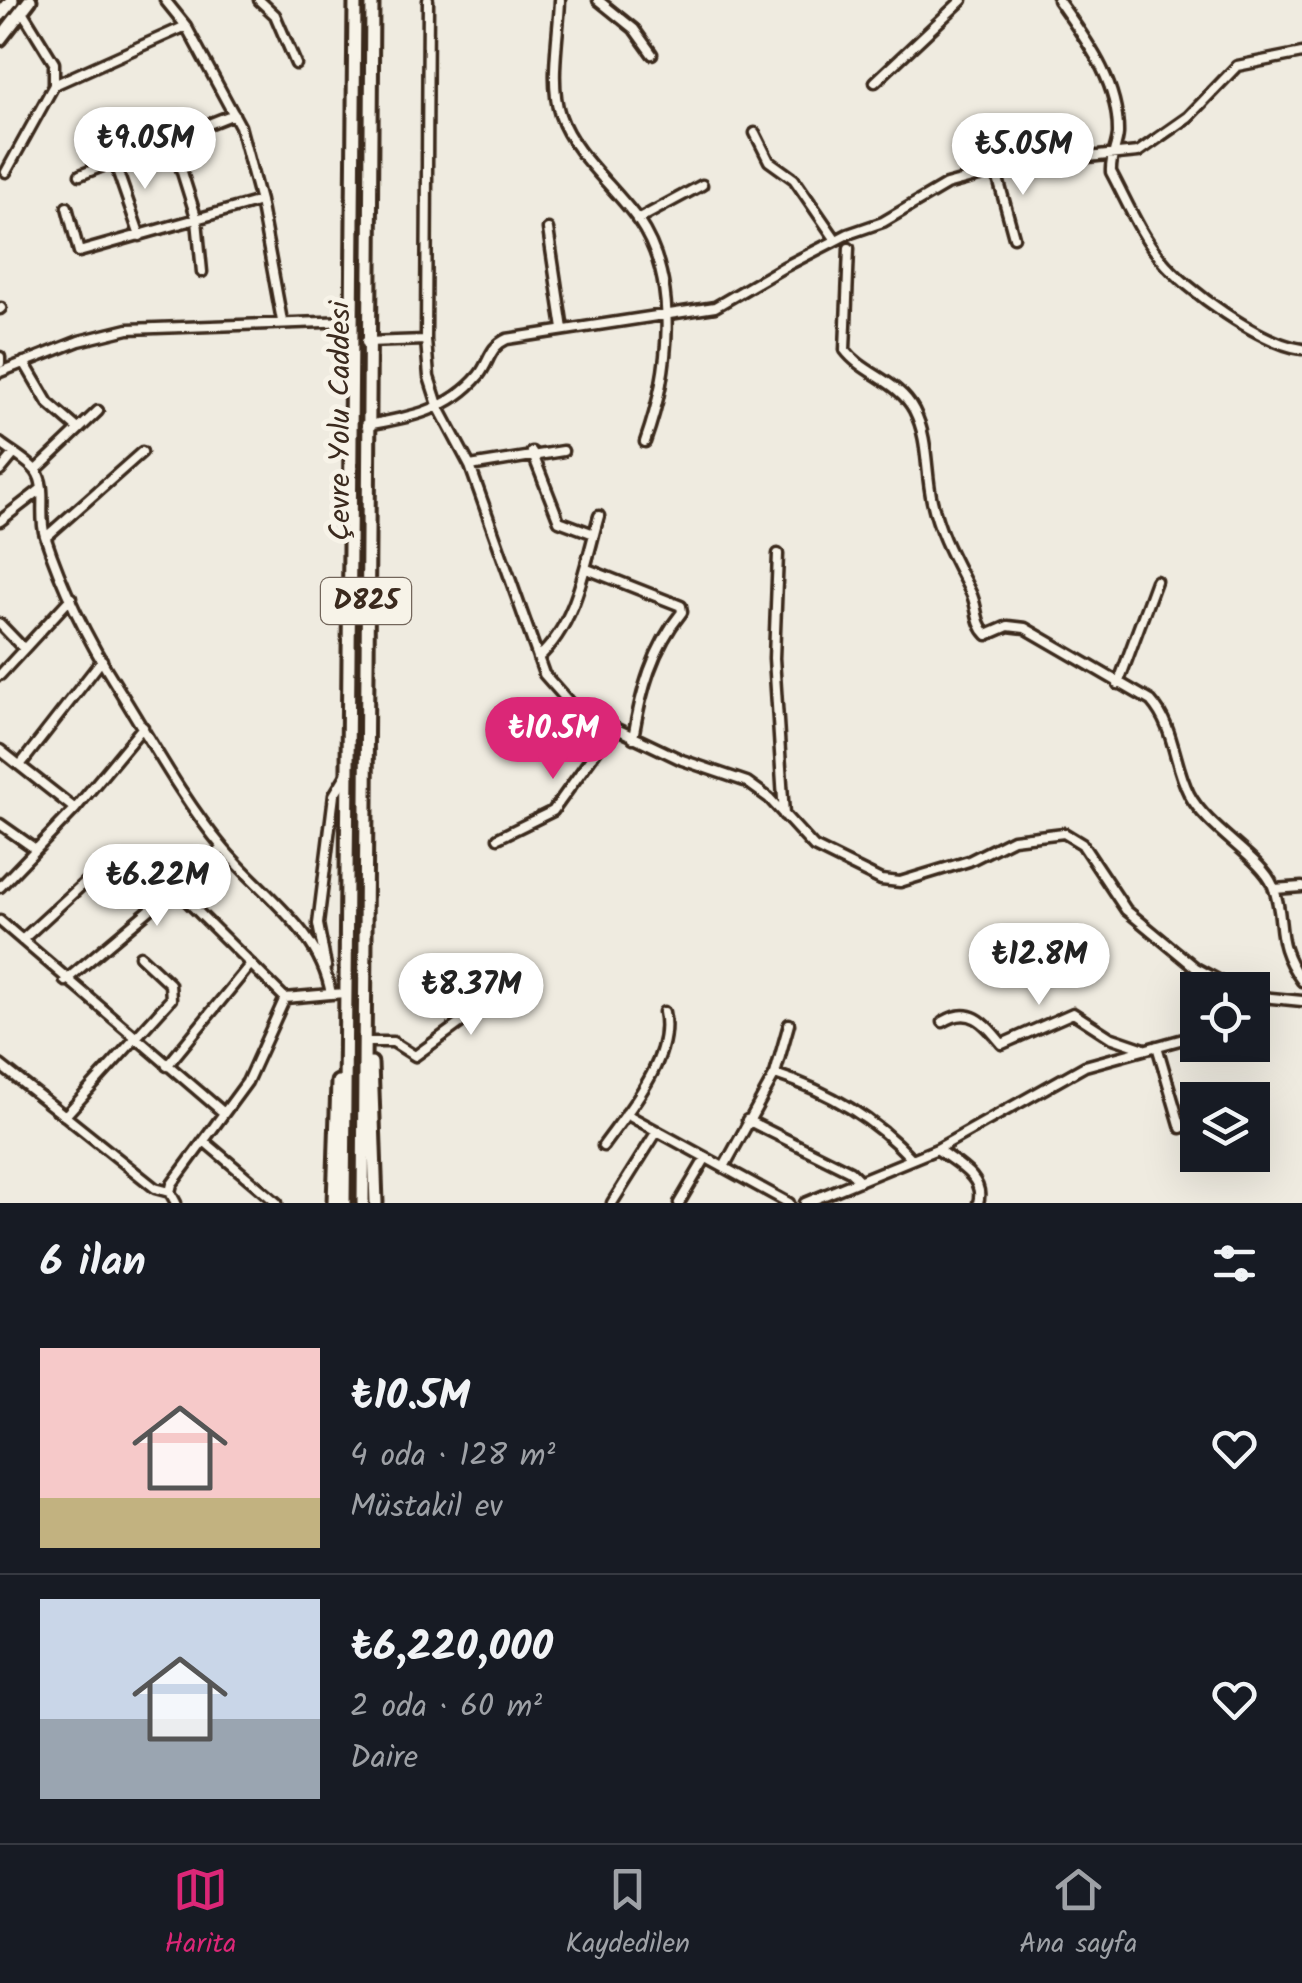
<!DOCTYPE html>
<html lang="tr">
<head>
<meta charset="utf-8">
<style>
  :root { --surface:#171b24; --page:#20242c; --text:#f1f3f6; --muted:#9ea1a6; --line:#363941; --accent:#db2777 }
  body { margin:0; font-family:Kalam,sans-serif; background:var(--page); color:var(--text); height:100vh; display:flex; flex-direction:column; font-size:38px; white-space:nowrap }
  * { box-sizing:border-box; margin:0 }
  p { font-size:32px; color:var(--muted) }
  .icon { flex:none; width:55px; height:55px; fill:none; stroke:currentColor; stroke-width:2; stroke-linecap:round; stroke-linejoin:round }
  .map { position:relative; height:1203px; overflow:hidden }
  .details { display:flex; flex-direction:column; background:var(--surface); flex:1 }
  .details>* { flex:none }
  .buttons { position:absolute; left:1180px; top:972px; display:grid; gap:20px }
  .buttons a { display:grid; place-items:center; width:90px; height:90px; border-radius:0px; background:var(--surface); box-shadow:0 10px 40px #0002; font-size:50px }
  .price { position:absolute; translate:-50% -85px; padding:0 22px; border-radius:35px; background:#fff; color:#222; font-size:32px; line-height:65px; filter:drop-shadow(0 2px 5px #0008) }
  .price::after { content:''; position:absolute; left:50%; top:60px; width:30px; height:22px; margin-left:-15px; background:inherit; clip-path:polygon(0 0,100% 0,50% 100%) }
  .price.current { background:var(--accent); color:#fff }
  ul { padding:0; list-style:none }
  li { display:flex; align-items:center; gap:30px; height:250px; padding:0 40px }
  li+li { border-top:2px solid var(--line) }
  li span { display:grid; place-items:center; flex:none; width:280px; height:200px; border-radius:0px; color:#555 }
  li>.icon { margin-inline-start:auto }
  span .icon { width:120px; height:120px; fill:#fffc; stroke-width:1 }
  li b { font-size:42px }
  h2 { display:flex; justify-content:space-between; align-items:center; height:120px; padding:0 40px; font-size:42px }
  .menu { display:flex; justify-content:space-around; align-items:center; height:140px; border-top:2px solid var(--line); background:var(--surface); font-size:28px; color:var(--muted) }
  .menu a { display:grid; justify-items:center; gap:5px }
  .menu .current { color:var(--accent) }
  .map>svg:first-child { display:block }
</style>
</head>
<body>
<div class="map">
<svg width="1302" height="1203" viewBox="0 0 1302 1203">
  <rect width="100%" height="100%" fill="#efebe0"/>
  <filter id="ink" filterUnits="userSpaceOnUse"><feTurbulence type="fractalNoise" baseFrequency=".01" numOctaves="2"/><feDisplacementMap in="SourceGraphic" scale="20" xChannelSelector="R" yChannelSelector="G"/><feConvolveMatrix kernelMatrix="1 2 1 2 8 2 1 2 1" color-interpolation-filters="sRGB"/></filter>
  <g filter="url(#ink)">
    <g fill="none" stroke-linecap="round" stroke-linejoin="round">
      <!-- minor casing -->
      <g stroke="#3b2a1e" stroke-width="15">
        <path id="minor" d="M165,0l21,26 54,100 20,75 22,120
          M259,0l16,15 21,49
          M560,0c-1,34 -11,83 0,115 13,39 55,72 78,105 43,62 31,155 7,222
          M598,0l36,29 18,25
          M1058,0c28,40 61,82 60,134 -1,13 -8,24 -7,38 15,28 29,62 50,87 25,31 101,85 141,90
          M875,82l87,-82
          M54,85l132,-59
          M755,133l14,28 25,18 42,61
          M171,137l26,83 5,52
          M114,161l26,75
          M996,171l18,66
          M6,172l48,-87v-22l-32,-52
          M80,175l154,-61
          M67,207l12,45 181,-51
          M637,220l65,-35
          M548,229l15,100
          M849,248l-4,102c18,24 54,31 69,60 15,29 11,60 18,91 8,35 23,60 39,92 7,14 4,30 16,42l21,-9 17,2 126,73c24,27 22,62 38,93 18,35 73,64 84,92 14,37 -1,54 29,95
          M0,309l1,-1
          M426,340l2,-340
          M366,342l60,-2 3,37 10,31 31,58 74,208 31,35 107,51 65,22 22,16 45,49 67,33 19,2 69,-21 44,-22 51,-6 18,11 44,66 70,58 41,22
          M0,357v6
          M24,362l24,41 30,26
          M0,372l79,-31 49,-12 223,-8
          M366,425c43,-7 84,-15 113,-50 11,-14 10,-28 28,-36l208,-32 69,-40 64,-33 35,-12 63,-37 81,-22 111,-11 50,-35 49,-51 65,-13
          M0,443c10,8 28,18 36,28 12,16 2,44 9,65 17,52 44,106 73,152 33,53 65,112 105,160 39,47 97,82 108,146l15,-1
          M532,452l27,69 35,13
          M470,466l93,-15
          M36,470l62,-59
          M0,471l14,-17
          M0,521l40,-31
          M46,537l96,-85
          M778,554l-4,104 10,157
          M587,569l94,37 1,6c-30,37 -41,79 -49,126
          M0,624l24,25
          M538,658c39,-35 47,-94 61,-142
          M0,675l71,-77
          M1118,684l38,-103
          M0,750l75,59
          M21,764l81,-104
          M0,824l34,24
          M498,838l55,-27 59,-82
          M0,887l75,-78 68,-82
          M175,889l110,109
          M1274,889l28,-2
          M0,921l224,192
          M22,940l72,-66
          M140,956l30,28 1,15 -106,117 90,72 15,4
          M326,966l-8,-42 16,-129 12,-20
          M65,981l158,-133
          M1252,996l50,5
          M943,1022c27,-17 41,0 59,22l71,-31 37,24 32,11
          M368,1042h25l22,14 70,-51 -36,-42
          M1157,1046l24,82
          M0,1065l65,51
          M167,1066l83,-101
          M775,1074c53,17 99,44 137,85
          M626,1114l163,89
          M747,1120l103,51 10,10
          M204,1141l73,62
          M603,1146c26,-36 71,-88 61,-134
          M937,1149c18,14 49,28 41,54
          M724,1167l51,-93 14,-50
          M176,1203l-6,-11 2,-8 75,-102 38,-84 46,-4
          M612,1203l44,-70
          M679,1203l26,-44
          M805,1203l132,-54 148,-83 113,-31"/>
      </g>
      <!-- highway casing -->
      <g stroke="#3b2a1e" stroke-width="19">
        <path id="highway" d="M0,15l12,-15
          M0,39l30,-39
          M371,1063l5,140
          M334,1203l4,-121
          M344,1203l11,-1203
          M363,1203l9,-1203"/>
      </g>
      <!-- minor -->
      <use href="#minor" stroke="#f7f3e8" stroke-width="8"/>
      <!-- highway -->
      <use href="#highway" stroke="#f7f3e8" stroke-width="11"/>
    </g>
  </g>
  <g text-anchor="middle" dominant-baseline="central" stroke-width="10" stroke-linejoin="round" paint-order="stroke">
    <!-- shield labels -->
    <rect fill="#f7f3e8" stroke="#73665b" stroke-width="2.5" x="321" y="578" width="90" height="46" rx="8"/>
    <g font-size="28" font-weight="bold" fill="#3b2a1e">
      <text x="366" y="601">D825</text>
    </g>
    <!-- street labels -->
    <g font-size="30" fill="#3b2a1e" stroke="#f7f3e8">
      <text transform="translate(341 421) rotate(-90)">Çevre Yolu Caddesi</text>
    </g>
  </g>
</svg>
<div class="buttons">
<a><svg class="icon" aria-label="locate" viewBox="0 0 24 24"><circle cx="12" cy="12" r="6"/><path d="M12 2v4M12 18v4M2 12h4M18 12h4"/></svg></a>
<a><svg class="icon" aria-label="layers" viewBox="0 0 24 24"><path d="M12 4l9 5-9 5-9-5zM3 14l9 5 9-5"/></svg></a>
</div>
<b class="price" style="left:145px;top:192px">₺9.05M</b>
<b class="price" style="left:1023px;top:198px">₺5.05M</b>
<b class="price current" style="left:553px;top:782px">₺10.5M</b>
<b class="price" style="left:157px;top:929px">₺6.22M</b>
<b class="price" style="left:1039px;top:1008px">₺12.8M</b>
<b class="price" style="left:471px;top:1038px">₺8.37M</b>
</div>
<section class="details">
<h2>6 ilan<svg class="icon" aria-label="filters" viewBox="0 0 24 24"><path d="M4 7h16M4 17h16"/><circle cx="9" cy="7" r="2"/><circle cx="15" cy="17" r="2"/></svg></h2>
<ul>
<li><span style="background:linear-gradient(#f6c9c9 75%,#c2b280 0)"><svg class="icon" aria-label="home" viewBox="0 0 24 24"><path d="M3 11l9-7 9 7M6 9v11h12V9"/></svg></span><div><b>₺10.5M</b><p>4 oda · 128 m²</p><p>Müstakil ev</p></div><svg class="icon" aria-label="heart" viewBox="0 0 24 24"><path d="M12 20l-8-8c-3-5 5-10 8-4 3-6 11-1 8 4z"/></svg></li>
<li><span style="background:linear-gradient(#c9d6e8 60%,#9aa5b1 0)"><svg class="icon" aria-label="home" viewBox="0 0 24 24"><path d="M3 11l9-7 9 7M6 9v11h12V9"/></svg></span><div><b>₺6,220,000</b><p>2 oda · 60 m²</p><p>Daire</p></div><svg class="icon" aria-label="heart" viewBox="0 0 24 24"><path d="M12 20l-8-8c-3-5 5-10 8-4 3-6 11-1 8 4z"/></svg></li>
</ul>
</section>
<nav class="menu">
<a class="current"><svg class="icon" aria-label="map" viewBox="0 0 24 24"><path d="M3 6l6-2 6 2 6-2v14l-6 2-6-2-6 2zM9 4v14M15 6v14"/></svg>Harita</a>
<a><svg class="icon" aria-label="saved" viewBox="0 0 24 24"><path d="M7 4h10v16l-5-4-5 4z"/></svg>Kaydedilen</a>
<a><svg class="icon" aria-label="home" viewBox="0 0 24 24"><path d="M3 11l9-7 9 7M6 9v11h12V9"/></svg>Ana sayfa</a>
</nav>
</body>
</html>
